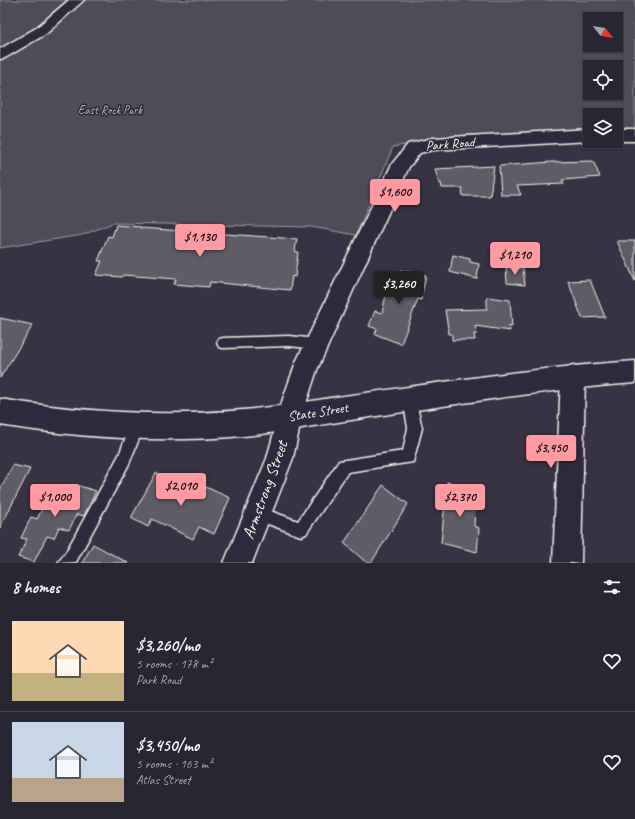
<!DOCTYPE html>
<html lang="en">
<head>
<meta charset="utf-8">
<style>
  :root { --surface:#292633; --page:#312e3b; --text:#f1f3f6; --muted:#a5a5ac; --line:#45434e; --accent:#ff9aa2 }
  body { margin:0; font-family:Caveat,sans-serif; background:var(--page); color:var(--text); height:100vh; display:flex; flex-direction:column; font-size:15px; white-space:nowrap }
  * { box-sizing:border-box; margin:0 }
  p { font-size:13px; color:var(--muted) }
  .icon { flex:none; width:22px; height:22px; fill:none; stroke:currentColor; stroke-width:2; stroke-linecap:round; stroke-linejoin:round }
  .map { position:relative; height:563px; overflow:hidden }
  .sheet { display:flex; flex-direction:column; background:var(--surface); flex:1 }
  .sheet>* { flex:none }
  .needle { width:26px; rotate:120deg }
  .buttons { position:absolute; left:583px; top:12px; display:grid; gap:8px }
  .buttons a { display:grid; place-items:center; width:40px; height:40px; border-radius:0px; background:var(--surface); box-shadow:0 1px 3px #0004,0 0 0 1px var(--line); font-size:20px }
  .price { position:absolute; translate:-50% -34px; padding:0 9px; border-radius:4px; background:var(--accent); color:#111; font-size:13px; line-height:26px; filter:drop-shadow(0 1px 2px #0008) }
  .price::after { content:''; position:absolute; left:50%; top:24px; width:12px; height:9px; margin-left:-6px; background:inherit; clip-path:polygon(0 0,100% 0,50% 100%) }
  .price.current { background:#222; color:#fff }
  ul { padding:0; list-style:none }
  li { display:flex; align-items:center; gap:12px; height:100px; padding:0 12px }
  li+li { border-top:1px solid var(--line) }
  li span { display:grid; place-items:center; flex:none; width:112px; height:80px; border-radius:0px; color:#555 }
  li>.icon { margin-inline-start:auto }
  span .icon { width:48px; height:48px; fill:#fffc; stroke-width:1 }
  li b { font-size:17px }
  h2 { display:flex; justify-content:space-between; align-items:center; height:48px; padding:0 12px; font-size:17px }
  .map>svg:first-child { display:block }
</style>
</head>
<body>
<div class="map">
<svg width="635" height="563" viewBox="0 0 635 563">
  <rect width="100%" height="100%" fill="#373244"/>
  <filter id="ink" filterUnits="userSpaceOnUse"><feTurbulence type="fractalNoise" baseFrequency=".025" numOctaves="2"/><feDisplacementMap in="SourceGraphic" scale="8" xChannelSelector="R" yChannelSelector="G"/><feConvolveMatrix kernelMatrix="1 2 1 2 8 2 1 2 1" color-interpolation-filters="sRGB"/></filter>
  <g filter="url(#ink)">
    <!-- green -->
    <path fill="#504b59" stroke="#a29ea0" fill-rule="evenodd" d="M0,0h635v132h-19v-17h-26v17l-125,3 -72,12 -37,88 -44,-8 -199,-4 -31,12 -82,13zM590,19h26v26h-26zM590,67h26v26h-26z"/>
    <!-- building -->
    <path fill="#5f5c67" stroke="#f4f1e8" d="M593,161l7,16 -38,3 2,4 -47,2 4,9h-20l-2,-29 53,-4z
      M494,166l-4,30h-27l-1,-8h-20l-1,-5h-2l-4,-14z
      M116,225l25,2 -1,1 157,11 -2,12 3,1 -3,25 -3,-1 -2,14 -80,-8 -1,5 -35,-3 2,-5 -53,-4 -1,2 -26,-2 6,-14h-4l10,-25 4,1z
      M617,241h18v40z
      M453,255l17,4v3l9,2 -2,15 -27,-7z
      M506,266l17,2 2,17 -18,-2z
      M400,270l26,5 -5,25 -3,-1 -17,45 -26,-10 2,-5 -8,-3 6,-15 7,2 9,-40 8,2z
      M590,280l15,37 -23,1 -14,-37z
      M487,297l23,3 2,27 -3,-1 1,5 -35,-5 2,8h-3l1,6h-23v-6h-3l-4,-24 42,-1z
      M0,318l33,7 -33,53z
      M13,465l17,4 -30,59v-38z
      M156,473l46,23 4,-9 24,11 -16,36 -15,-7 -6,12 -41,-20 -4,8 -17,-9z
      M447,482l29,7 -2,37 5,2 -2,24 -36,-9z
      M76,485l20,6 -12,25 -7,-2 -8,16 -10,-3 -5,11 -7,-2 -13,26 -16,-5 9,-18 -6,-1 10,-21 6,2 11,-22 3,1 6,-12 16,6z
      M383,485l25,19 -37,59h-4l-23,-20z
      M93,544l35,19h-46z"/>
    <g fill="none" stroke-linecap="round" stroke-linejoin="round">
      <!-- lane casing -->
      <g stroke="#f4f1e8" stroke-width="3">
        <path id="lane" d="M289,336l28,3 4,1 2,4 -2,4 -4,1 -28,-3 -66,2 -4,-1 -2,-4 2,-4 4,-1z
          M409,392l4,2 2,4 7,30 -9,34 -65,10 -42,62 -5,2 -47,-17 -2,-5 2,-5 5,-2 39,14 41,-60 64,-10 5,-23 -5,-30 2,-4z
          M137,420l5,1 2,5 -15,38 -53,98 -18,1 8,-11 53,-97 13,-34z"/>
      </g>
      <!-- street casing -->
      <g stroke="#f4f1e8" stroke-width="3">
        <path id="street" d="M69,0h15l-38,34 -41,24 -5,1v-10l36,-21z
          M573,365l8,3 4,8 -4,187h-28l8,-187 4,-8z
          M290,404l9,3 3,9 -9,42 -41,105h-28l43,-105 14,-51z"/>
      </g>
      <!-- secondary casing -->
      <g stroke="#f4f1e8" stroke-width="3">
        <path id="secondary" d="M590,129v12l-157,9 -13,3 -11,14 -92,203 -18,55 -9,4 -9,-4 -4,-9 19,-54 96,-198 16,-20 25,-6z
          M616,129h19v12h-19z"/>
      </g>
      <!-- primary casing -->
      <g stroke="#f4f1e8" stroke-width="3">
        <path id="primary" d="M635,361v22c-95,7 -189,23 -284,37 -35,5 -72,13 -108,16 -81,7 -163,2 -243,-11v-26c81,13 162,18 243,11 36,-3 73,-10 108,-15 95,-13 189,-28 284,-34z"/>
      </g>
      <!-- lane -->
      <use href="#lane" fill="#2f2a3d" fill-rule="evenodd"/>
      <!-- street -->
      <use href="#street" fill="#2f2a3d" fill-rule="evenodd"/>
      <!-- secondary -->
      <use href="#secondary" fill="#2f2a3d" fill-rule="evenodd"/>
      <!-- primary -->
      <use href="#primary" fill="#2f2a3d" fill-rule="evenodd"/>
    </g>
  </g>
  <g text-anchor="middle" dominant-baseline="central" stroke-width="3" stroke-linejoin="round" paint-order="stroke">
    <!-- far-park labels -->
    <g font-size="12" fill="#bbb7b6" stroke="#2f2a3d">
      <text x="110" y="110">East Rock Park</text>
    </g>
    <!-- street labels -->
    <g font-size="14" fill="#f4f1e8" stroke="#2f2a3d">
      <text transform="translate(450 144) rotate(-5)">Park Road</text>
      <text transform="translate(318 412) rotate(-9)">State Street</text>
    </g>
    <!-- near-street labels -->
    <g font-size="17" fill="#f4f1e8" stroke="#2f2a3d">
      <text transform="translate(265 490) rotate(-70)">Armstrong Street</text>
    </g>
  </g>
</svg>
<div class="buttons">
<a><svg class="needle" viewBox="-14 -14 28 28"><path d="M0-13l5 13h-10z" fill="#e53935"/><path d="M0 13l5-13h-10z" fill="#a5a5ac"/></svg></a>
<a><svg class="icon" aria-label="locate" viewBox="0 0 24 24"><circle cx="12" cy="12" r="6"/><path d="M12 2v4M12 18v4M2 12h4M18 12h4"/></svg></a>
<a><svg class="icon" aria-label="layers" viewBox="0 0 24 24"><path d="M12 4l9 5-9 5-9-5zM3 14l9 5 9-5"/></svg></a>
</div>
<b class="price" style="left:395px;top:213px">$1,600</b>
<b class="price" style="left:200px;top:258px">$1,130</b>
<b class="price" style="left:515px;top:276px">$1,210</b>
<b class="price current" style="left:399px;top:305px">$3,260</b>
<b class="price" style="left:551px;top:469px">$3,450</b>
<b class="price" style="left:181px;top:507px">$2,010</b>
<b class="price" style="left:55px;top:518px">$1,000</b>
<b class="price" style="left:460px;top:518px">$2,370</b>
</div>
<section class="sheet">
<h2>8 homes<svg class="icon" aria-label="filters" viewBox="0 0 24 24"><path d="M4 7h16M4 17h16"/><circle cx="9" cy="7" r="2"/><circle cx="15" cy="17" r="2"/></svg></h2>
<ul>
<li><span style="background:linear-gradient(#ffd9b3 65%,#c2b280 0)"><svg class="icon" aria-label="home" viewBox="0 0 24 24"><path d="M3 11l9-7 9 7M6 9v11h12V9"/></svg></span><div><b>$3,260/mo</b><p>5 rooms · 178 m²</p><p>Park Road</p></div><svg class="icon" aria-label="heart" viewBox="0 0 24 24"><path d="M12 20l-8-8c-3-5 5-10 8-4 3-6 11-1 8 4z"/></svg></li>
<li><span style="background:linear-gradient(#c9d6e8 70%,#b9a48a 0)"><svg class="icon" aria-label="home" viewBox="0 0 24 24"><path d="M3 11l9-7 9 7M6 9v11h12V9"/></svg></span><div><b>$3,450/mo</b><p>5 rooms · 163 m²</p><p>Atlas Street</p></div><svg class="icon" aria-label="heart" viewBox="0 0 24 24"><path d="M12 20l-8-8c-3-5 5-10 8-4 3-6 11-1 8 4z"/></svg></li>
</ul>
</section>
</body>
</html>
